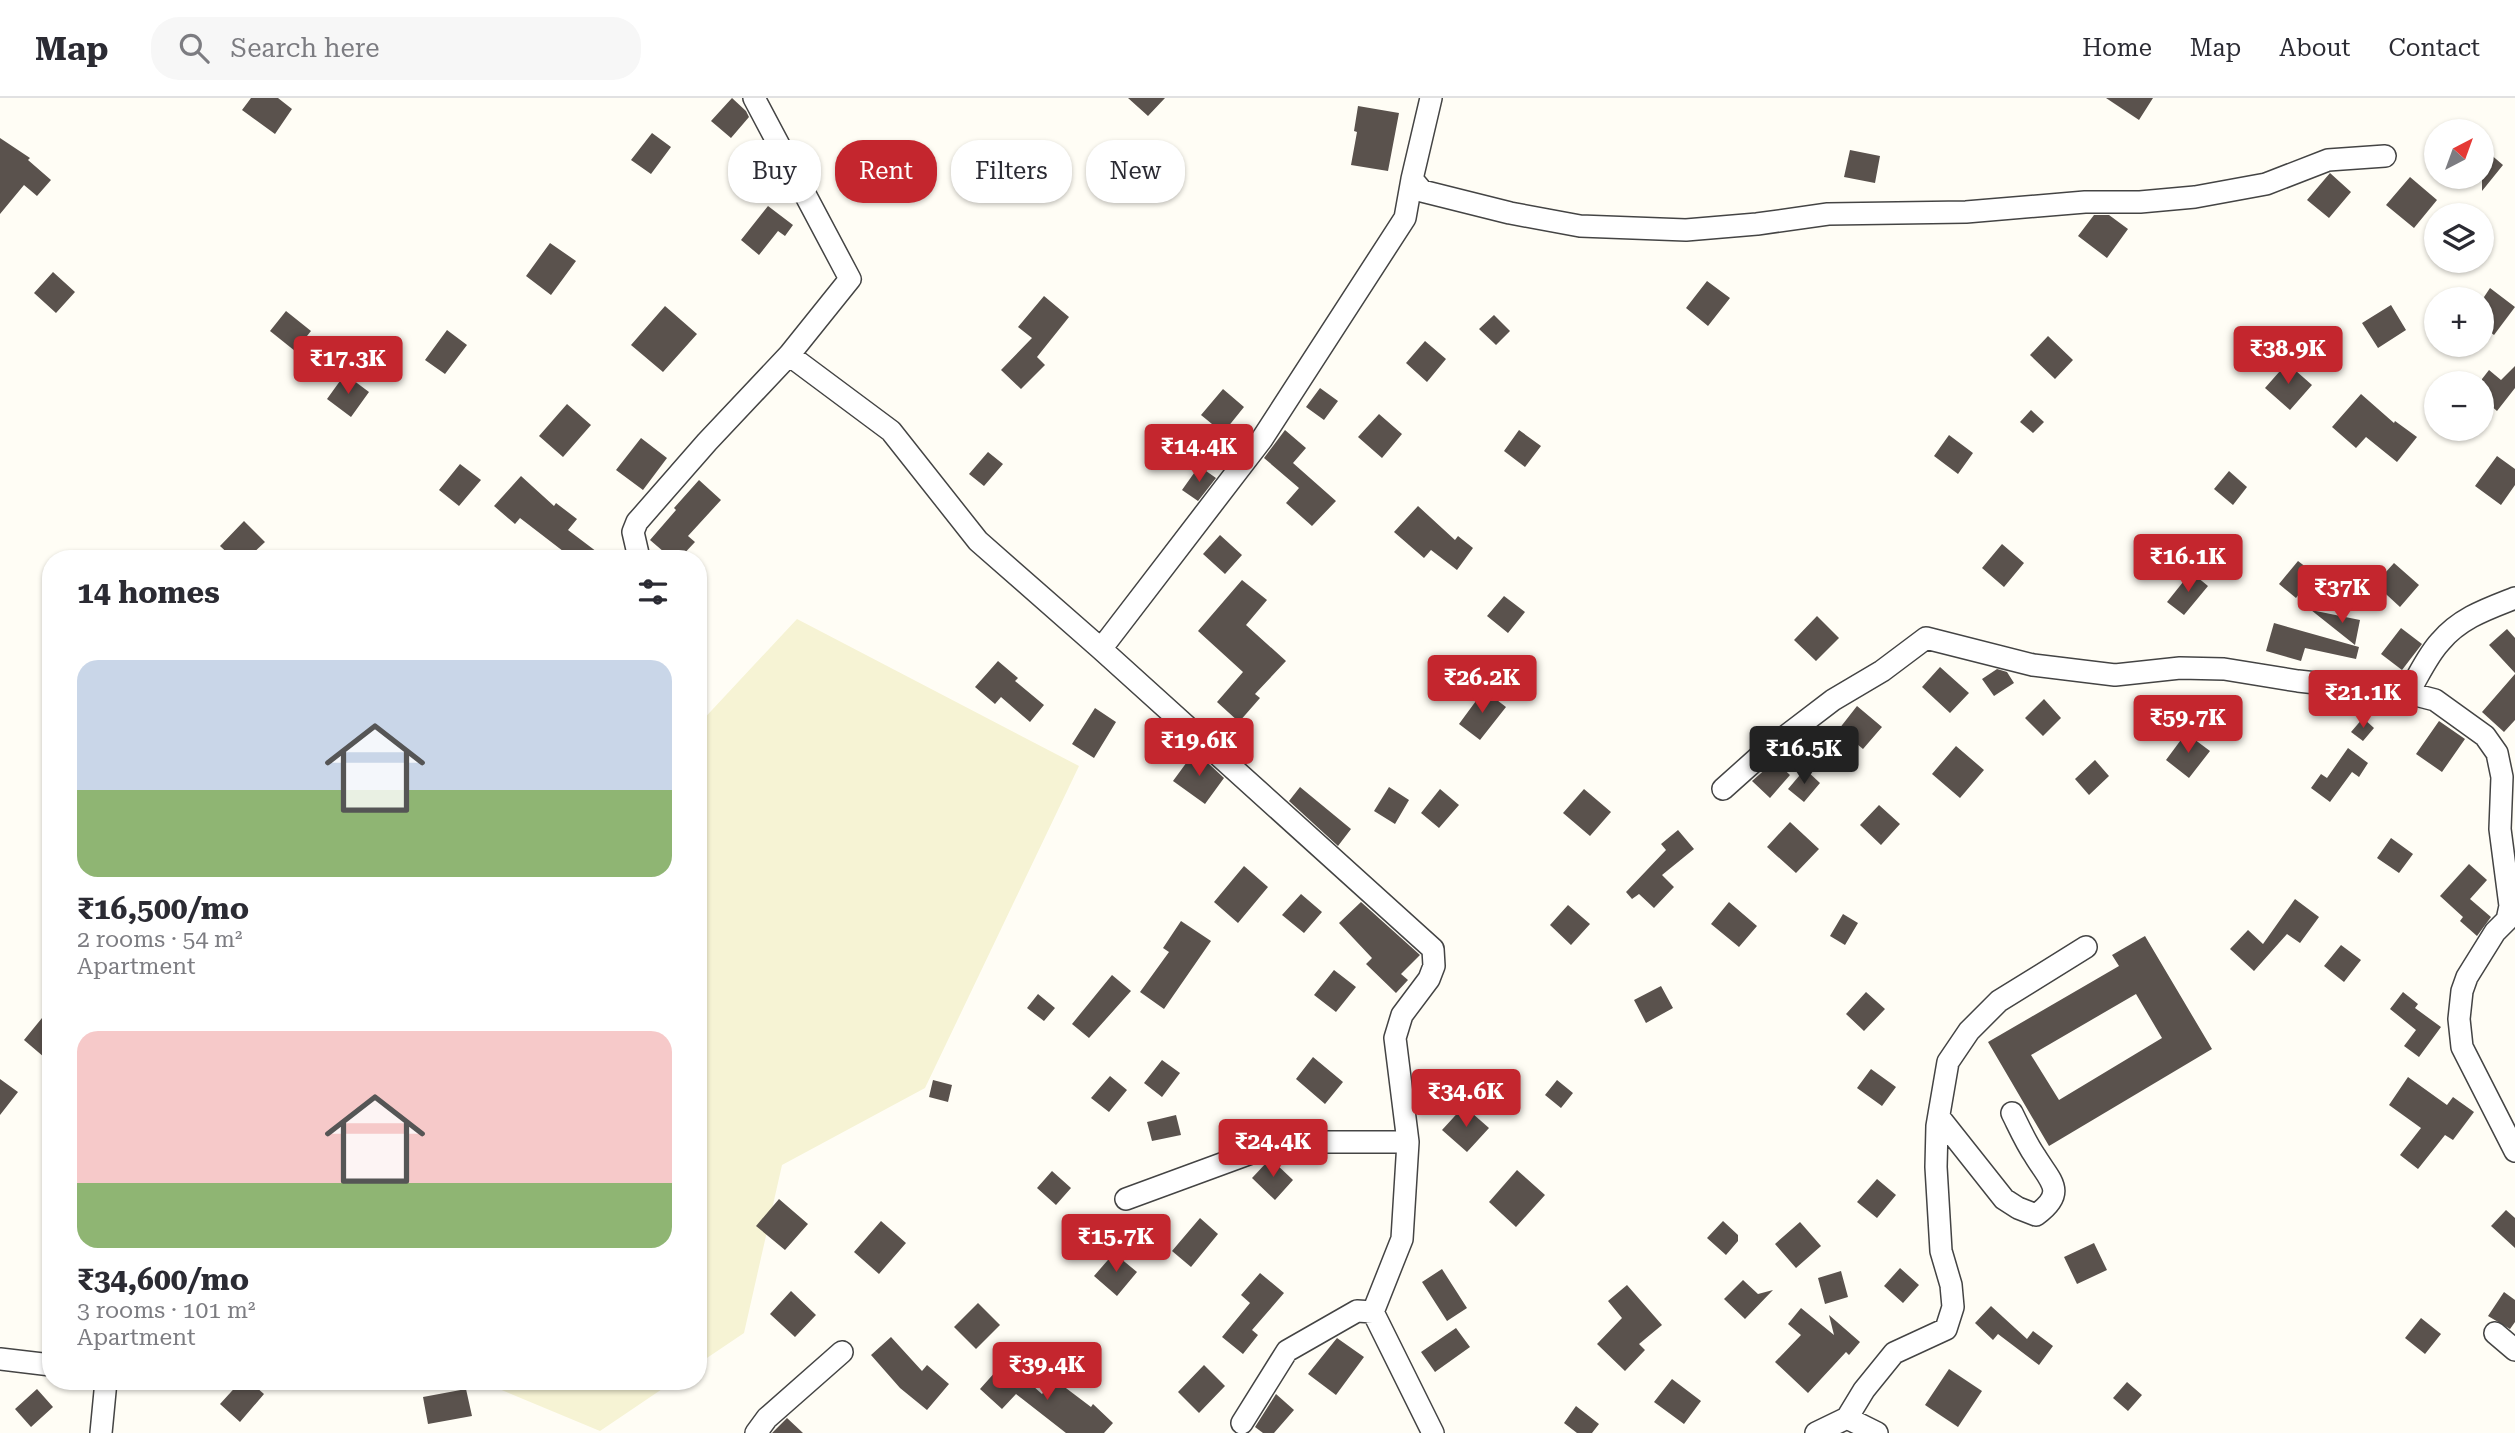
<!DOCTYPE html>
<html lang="en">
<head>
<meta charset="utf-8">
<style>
  :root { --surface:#fff; --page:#f7f7f7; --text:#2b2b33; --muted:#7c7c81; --line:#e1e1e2; --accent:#c4262e }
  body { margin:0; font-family:"Roboto Serif",serif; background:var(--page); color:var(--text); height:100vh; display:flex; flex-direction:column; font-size:26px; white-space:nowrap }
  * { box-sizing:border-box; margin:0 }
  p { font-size:23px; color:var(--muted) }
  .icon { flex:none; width:38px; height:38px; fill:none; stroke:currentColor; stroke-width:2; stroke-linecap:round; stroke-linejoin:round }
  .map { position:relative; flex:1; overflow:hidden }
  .details { position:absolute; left:42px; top:452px; width:665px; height:840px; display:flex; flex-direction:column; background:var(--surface); border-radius:28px; box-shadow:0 2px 5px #0004 }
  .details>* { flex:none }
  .guide { position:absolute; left:728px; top:42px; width:665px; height:63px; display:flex; gap:14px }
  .needle { width:46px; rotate:41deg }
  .fabs { position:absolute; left:2424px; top:21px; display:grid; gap:14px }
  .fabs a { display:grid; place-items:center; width:70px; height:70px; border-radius:50%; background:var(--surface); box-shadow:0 2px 5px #0004; font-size:35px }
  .price { position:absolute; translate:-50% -60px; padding:0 16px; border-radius:7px; background:var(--accent); color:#fff; font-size:23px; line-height:46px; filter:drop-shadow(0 2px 4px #0008) }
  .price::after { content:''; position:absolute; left:50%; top:42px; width:21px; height:16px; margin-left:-10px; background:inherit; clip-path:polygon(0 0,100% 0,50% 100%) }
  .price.current { background:#222; color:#fff }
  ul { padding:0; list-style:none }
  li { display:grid; align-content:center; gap:14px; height:371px; padding:0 35px }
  li span { display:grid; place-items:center; height:217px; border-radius:21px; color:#555 }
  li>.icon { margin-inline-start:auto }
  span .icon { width:126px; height:126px; fill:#fffc; stroke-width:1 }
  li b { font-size:30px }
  h2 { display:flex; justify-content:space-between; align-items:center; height:84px; padding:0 35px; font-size:30px }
  .pill { padding:0 24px; border-radius:28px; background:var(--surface); box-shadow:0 2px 5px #0004; font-size:24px; line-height:63px }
  .pill.current { background:var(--accent); color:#fff }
  header { display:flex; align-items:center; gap:42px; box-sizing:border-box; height:98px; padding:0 35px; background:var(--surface); border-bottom:2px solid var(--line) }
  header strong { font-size:33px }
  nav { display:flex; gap:38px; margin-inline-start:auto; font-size:24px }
  .search { width:490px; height:63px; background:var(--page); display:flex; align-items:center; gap:18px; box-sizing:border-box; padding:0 24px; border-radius:28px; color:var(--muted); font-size:26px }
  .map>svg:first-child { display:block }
</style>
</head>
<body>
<header>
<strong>Map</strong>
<div class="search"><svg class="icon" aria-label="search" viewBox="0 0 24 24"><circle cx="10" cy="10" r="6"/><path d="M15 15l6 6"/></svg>Search here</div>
<nav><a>Home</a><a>Map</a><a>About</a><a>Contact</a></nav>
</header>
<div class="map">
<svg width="2515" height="1335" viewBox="0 0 2515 1335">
  <rect width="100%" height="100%" fill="#fffdf5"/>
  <!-- farmland -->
  <path fill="#f6f3d4" d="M797,521l282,147 -154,322 -143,77 -38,168 -46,31v-639z
    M480,1283h194l-74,50z"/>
  <!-- building -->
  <path fill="#5a524d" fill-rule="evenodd" d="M251,0h27l14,11 -17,25 -33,-24z
    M732,0l14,13 3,6 -18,21 -20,-17z
    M1128,0h37l-17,18z
    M2106,0h47l-14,22z
    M1358,8l41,7 -11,58 -37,-6 6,-33 -3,-1z
    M652,35l19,14 -20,27 -20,-14z
    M0,40l30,20 -2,2 23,20 -14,16 -13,-11 -24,29z
    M2482,49l21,18 -21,26z
    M1850,52l30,6 -5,27 -31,-6z
    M2330,75l21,19 -22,26 -22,-18z
    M2410,79l27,23 -23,28 -28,-23z
    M768,108l25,19 -8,11 -7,-5 -19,24 -18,-15z
    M2094,117h15l19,14 -21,29 -29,-22z
    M550,145l26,18 -25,34 -25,-19z
    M53,174l22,20 -19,21 -22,-20z
    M1707,183l23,17 -22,28 -22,-18z
    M2490,190l25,19 -21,28 -12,-10v-25z
    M1044,198l25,21 -32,40 8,8 -24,24 -20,-19 31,-32 -14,-11z
    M2391,207l15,25 -28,18 -16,-25z
    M665,208l32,28 -34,38 -32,-27z
    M286,213l25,20 -16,20 -25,-20z
    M1494,217l16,16 -14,14 -17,-16z
    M447,232l20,15 -22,29 -20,-14z
    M2048,238l25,24 -18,19 -25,-24z
    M1425,243l21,18 -19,23 -21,-19z
    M2287,265l25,22 -22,25 -25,-22z
    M2515,268v22l-18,23 -15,-13v-19l7,-9 12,10z
    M345,276l24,18 -18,25 -24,-18z
    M1320,290l18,13 -14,19 -18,-13z
    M1223,291l21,18 -21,26 -22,-18z
    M2361,296l33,29 1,-2 22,16 -20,25 -31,-25 -10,11 -24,-21z
    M567,306l24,21 -28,32 -24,-21z
    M2031,312l13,12 -11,11 -13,-11z
    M1379,316l23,20 -20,24 -24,-21z
    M1285,332l21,18 -13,15 43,38 -24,25 -26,-23 13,-15 -35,-30z
    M1519,332l22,16 -16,21 -21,-16z
    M1949,337l24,18 -15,21 -24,-18z
    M641,340l26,20 -24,32 -27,-20z
    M988,354l15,12 -19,22 -15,-12z
    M2497,358l18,13v16l-14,20 -26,-19z
    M460,366l21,16 -22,26 -20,-16z
    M1199,368l17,12 -18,23 -16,-11z
    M2229,373l18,16 -14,18 -19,-16z
    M521,378l33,30 2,-3 21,16 -9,11 37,28h-33l-52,-40 -5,6 -21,-18z
    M699,382l22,20 -33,36 7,6 -15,16h-9l-21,-18 26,-30 -2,-2z
    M1418,408l37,34 3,-4 15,12 -16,22 -26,-20 -7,8 -30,-26z
    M244,423l21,21 -17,16h-15l-13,-12z
    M1220,437l22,20 -17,19 -22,-20z
    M2002,446l22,19 -20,24 -22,-19z
    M2298,463l17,13 -19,24 -17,-14z
    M2394,465l25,22 -19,22 -25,-23z
    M2191,474l17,14 -24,29 -17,-13z
    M1242,482l25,20 -21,25 40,36 -31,33 5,4 -21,24 -22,-20 26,-30 -45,-41z
    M1504,498l21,16 -17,21 -21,-17z
    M2311,512l49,10 -5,25z
    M1817,518l22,22 -23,23 -22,-21z
    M2274,525l85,24 -3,12 -51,-11 -4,13 -35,-10z
    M2401,530l21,16 -20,26 -21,-16z
    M2507,531l8,9v35l-26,-28z
    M998,563l20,17 -3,3 29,24 -14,17 -29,-25 -6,7 -20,-17z
    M1940,569l29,26 -19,20 -28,-26z
    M1997,571l10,3 7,11 -20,13 -12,-17z
    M2515,576v46l-11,12 -22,-20z
    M1484,592l22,17 -26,33 -21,-16z
    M2044,601l17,19 -18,18 -18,-18z
    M1857,608l25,21 -19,22 -24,-20z
    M1095,610l21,14 -22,36 -22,-14z
    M2363,620l11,10 -11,13 -12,-9z
    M2439,623l26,18 -23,33 -26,-18z
    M2186,635l24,18 -21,27 -23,-18z
    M1956,648l28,24 -24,28 -28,-24z
    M2348,650l20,15 -9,14 -7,-5 -22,30 -19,-14 10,-14 6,4z
    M1195,653l29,27 -19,26 -32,-23z
    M2095,662l14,16 -20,19 -14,-16z
    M1775,663l15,14 -20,23 -18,-17z
    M1805,671l15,14 -16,19 -16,-13z
    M1300,689l51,42 -13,17 -49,-45z
    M1389,689l20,13 -14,24 -21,-13z
    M1440,691l19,16 -20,23 -18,-15z
    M1584,691l27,23 -21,24 -27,-23z
    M1879,707l21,19 -19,21 -21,-20z
    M1790,724l29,27 -23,24 -29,-26z
    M1678,732l16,19 -32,26 12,12 -20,21 -15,-14 -7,5 -6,-7 40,-42 -5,-6z
    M2391,740l22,16 -14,19 -22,-15z
    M2469,766l18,16 -17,19 21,18 -14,19 -17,-15 3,-4 -23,-21z
    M1244,768l24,21 -30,36 -24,-21z
    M1301,796l21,18 -18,21 -22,-18z
    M2295,801l24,18 -19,26 -13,-9 -33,37 -24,-22 18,-19 15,14z
    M1361,804l59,53 -19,19 7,6 -12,13 -30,-29 6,-6 -33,-35z
    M1729,804l28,24 -18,21 -28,-23z
    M1568,807l22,19 -19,21 -21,-20z
    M1843,816l15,9 -13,22 -15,-9z
    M1181,823l30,20 -47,68 -24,-17 29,-40 -6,-4z
    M2145,838l67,113 -163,97 -61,-104 131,-76 -7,-11zM2136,896l26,44 -103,62 -28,-45z
    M2341,847l20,15 -17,22 -20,-16z
    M1334,872l22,17 -20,25 -22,-17z
    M1112,877l19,16 -42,47 -17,-14z
    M1661,888l12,22 -27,15 -12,-23z
    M1866,894l19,17 -21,22 -18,-17z
    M2403,894l15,12 -3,4 26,19 -22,30 -15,-11 12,-16 -26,-21z
    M1038,896l17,14 -11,13 -17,-13z
    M51,909v56l-27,-23z
    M1313,959l30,25 -18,22 -29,-25z
    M1162,962l18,13 -18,24 -18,-14z
    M1871,971l25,18 -14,19 -25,-18z
    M1110,978l17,14 -18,22 -18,-14z
    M2408,979l39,28 6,-8 21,15 -21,28 -8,-5 -27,34 -18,-14 21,-27 -32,-23z
    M0,981l18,13 -18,23z
    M933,982l19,5 -4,17 -19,-5z
    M1557,982l16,13 -12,15 -16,-13z
    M1464,1008l25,22 -22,24 -25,-22z
    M1176,1017l5,20 -29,6 -5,-19z
    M1273,1063l20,19 -18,20 -23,-22 15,-16z
    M1517,1072l28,25 -29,32 -27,-25z
    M1052,1073l19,17 -15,17 -19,-17z
    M1877,1081l19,16 -19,23 -20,-16z
    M779,1101l29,25 -23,26 -29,-24z
    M2506,1112l9,8v30l-24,-22z
    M1200,1120l18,16 -27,33 -19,-16z
    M881,1123l25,22 -27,31 -25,-22z
    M1723,1123l15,14v6l-12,14 -19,-17z
    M1800,1124l21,24 -25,22 -21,-24z
    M2094,1145l13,27 -30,14 -13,-27z
    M1114,1155l23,19 -20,24 -23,-20z
    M1900,1170l19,17 -16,18 -19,-17z
    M1442,1171l25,39 -20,13 -25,-39z
    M1841,1173l7,26 -23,7 -7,-26z
    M1260,1175l24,20 -32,37 6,5 -15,19 -21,-17 28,-34 -9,-8z
    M1743,1182l15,14 15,-4 -28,29 -21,-20z
    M1627,1187l35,40 -23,19 6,6 -20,21 -28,-27 25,-26 -14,-17z
    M791,1193l25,24 -21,22 -25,-23z
    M2504,1194l11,8v22l-5,7 -22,-13z
    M978,1205l22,22 -24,24 -22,-22z
    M1991,1208l36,33 6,-8 20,15 -14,19 -41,-31 -5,6 -18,-17z
    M1801,1210l33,27 -5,-20 31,27 -11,13 -3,-3 -38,41 -33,-31 26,-27 -13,-11z
    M2421,1220l20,16 -16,20 -20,-16z
    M1456,1230l14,19 -35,25 -14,-20z
    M891,1239l31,34 5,-6 22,19 -22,26 -27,-22 -29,-33z
    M1337,1240l27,19 -28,38 -28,-21z
    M1005,1263l37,33 12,-15 37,28 2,-3 20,19 -9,10h-38l-50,-39 -14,15 -22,-20z
    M1204,1267l21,21 -26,27 -21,-21z
    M1949,1271l33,22 -24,36 -33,-22z
    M1672,1281l29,22 -17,23 -30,-22z
    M241,1283h8l15,13 -24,28 -20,-18z
    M2127,1284l15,13 -14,16 -15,-13z
    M37,1291l16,18 -22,20 -16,-18z
    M466,1291l6,27 -44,8 -5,-27z
    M1276,1296l18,16 -20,23h-11l-8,-6z
    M1576,1308l23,18 -7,9h-15l-13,-10z
    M787,1320l16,15h-31z"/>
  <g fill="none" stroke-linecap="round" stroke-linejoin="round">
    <!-- minor casing -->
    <g stroke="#444" stroke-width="24">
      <path id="minor" d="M1431,0l-19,81 10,12 88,22 70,13 106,4 71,-6 71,-10 138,-2 119,-10h55l55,-5 71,-13 62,-24 57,-4
        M789,257l102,76 87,110 123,108 332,300 1,17 -5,13 -27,36 -7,23 13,104 -6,97 -29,73 60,121
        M639,460l-6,-26 4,-10 70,-80 82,-87 61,-76 -96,-181
        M1101,551l161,-210 143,-221 7,-39
        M2408,595c10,-16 19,-37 32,-51 20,-24 47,-33 75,-44
        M1723,691l38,-34 72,-55 49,-29 44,-33 107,27 82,10 65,-7 44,1 74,12 110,12 27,7 50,36 12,17 5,24 -2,52 10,77 -3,14 -12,12 -28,45 -5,14 -3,28 3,28 53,104
        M1939,1019l65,82 14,9 18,7c32,-23 14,-34 -1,-59 -9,-13 -16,-29 -23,-43
        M1126,1101l128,-47 37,-10h117
        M2495,1235l20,17
        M0,1261l51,6
        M1847,1320l30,15
        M1242,1325l45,-72 70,-40 16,1
        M101,1335l5,-52
        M756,1335l11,-15 75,-66
        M1816,1335l31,-15 17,-28 30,-37 52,-24 7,-22 -2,-22 -10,-34 -5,-84 1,-41 11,-64 21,-31 30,-30 87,-54"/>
    </g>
    <!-- minor -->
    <use href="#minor" stroke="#fff" stroke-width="21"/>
  </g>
</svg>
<div class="fabs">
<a><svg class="needle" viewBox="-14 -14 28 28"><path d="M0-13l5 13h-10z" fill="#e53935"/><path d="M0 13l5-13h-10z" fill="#7c7c81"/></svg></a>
<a><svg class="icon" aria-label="layers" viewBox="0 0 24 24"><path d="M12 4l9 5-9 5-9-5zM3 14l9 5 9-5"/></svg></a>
<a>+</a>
<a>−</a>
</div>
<b class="price" style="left:2288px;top:288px">₹38.9K</b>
<b class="price" style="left:348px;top:298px">₹17.3K</b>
<b class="price" style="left:1199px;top:386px">₹14.4K</b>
<b class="price" style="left:2188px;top:496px">₹16.1K</b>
<b class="price" style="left:2342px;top:527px">₹37K</b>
<b class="price" style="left:1482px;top:617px">₹26.2K</b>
<b class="price" style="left:2363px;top:632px">₹21.1K</b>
<b class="price" style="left:2188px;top:657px">₹59.7K</b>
<b class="price" style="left:1199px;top:680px">₹19.6K</b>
<b class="price current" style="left:1804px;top:688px">₹16.5K</b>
<b class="price" style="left:1466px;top:1031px">₹34.6K</b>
<b class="price" style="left:1273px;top:1081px">₹24.4K</b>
<b class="price" style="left:1116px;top:1176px">₹15.7K</b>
<b class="price" style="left:1047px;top:1304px">₹39.4K</b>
<div class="guide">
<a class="pill">Buy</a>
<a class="pill current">Rent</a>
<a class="pill">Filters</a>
<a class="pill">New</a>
</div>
<section class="details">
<h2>14 homes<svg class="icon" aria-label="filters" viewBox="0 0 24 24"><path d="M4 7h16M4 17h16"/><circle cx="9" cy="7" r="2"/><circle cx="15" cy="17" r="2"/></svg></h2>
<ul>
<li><span style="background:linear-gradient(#c9d6e8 60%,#8fb573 0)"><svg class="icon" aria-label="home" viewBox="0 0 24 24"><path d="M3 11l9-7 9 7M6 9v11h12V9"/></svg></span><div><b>₹16,500/mo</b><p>2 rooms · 54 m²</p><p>Apartment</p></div></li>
<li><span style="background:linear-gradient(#f6c9c9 70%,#8fb573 0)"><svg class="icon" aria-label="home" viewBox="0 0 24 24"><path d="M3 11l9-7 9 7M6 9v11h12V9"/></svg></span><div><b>₹34,600/mo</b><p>3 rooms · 101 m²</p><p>Apartment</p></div></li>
</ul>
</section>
</div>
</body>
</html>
